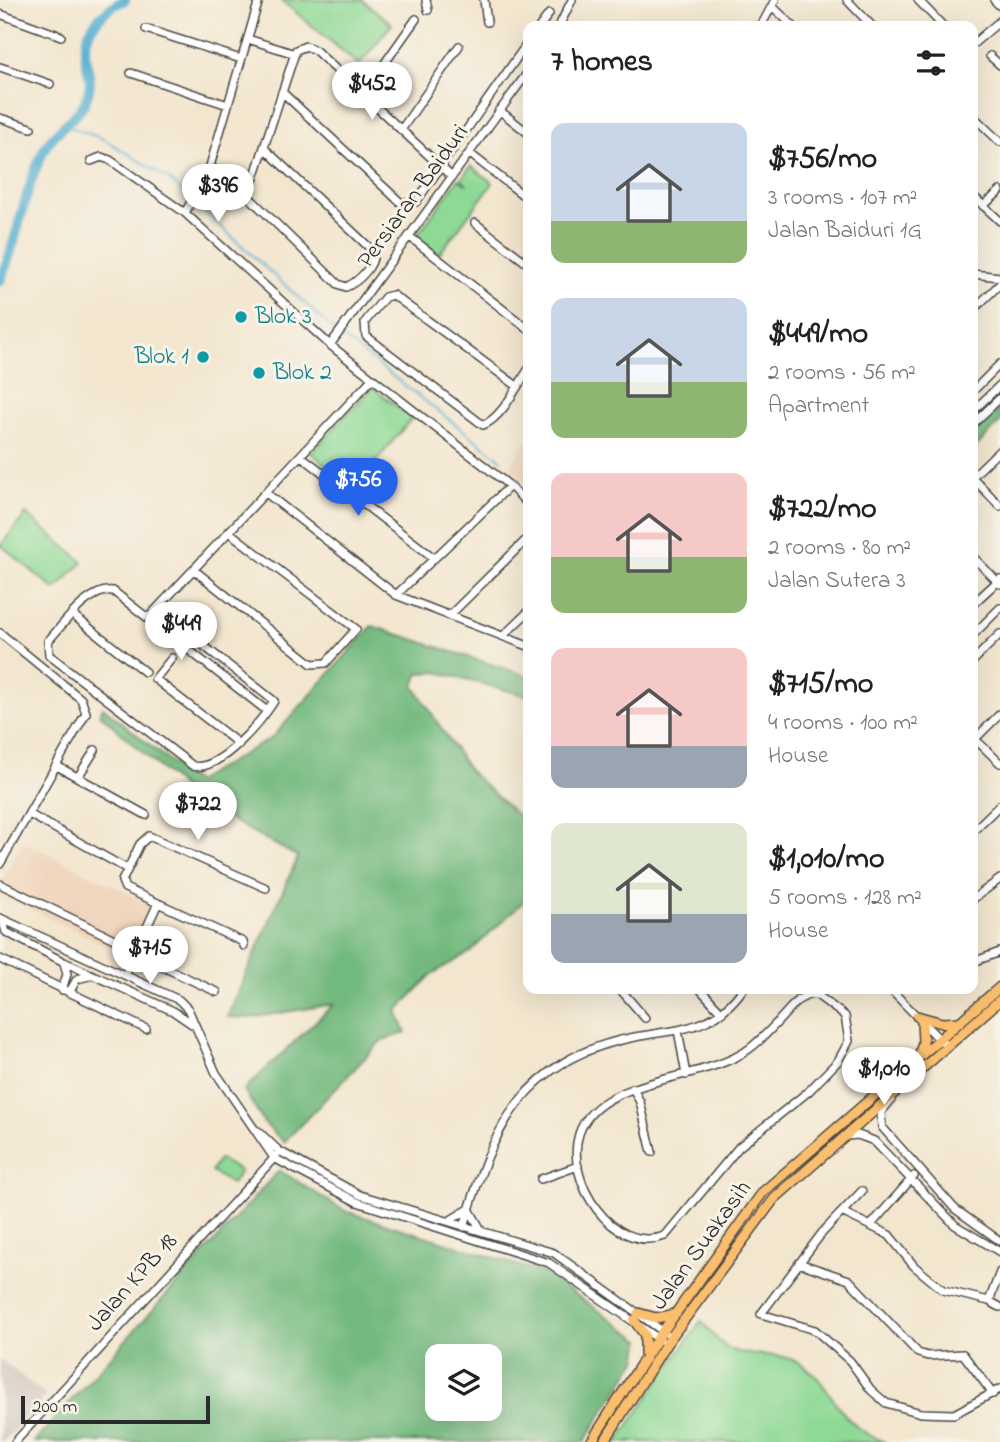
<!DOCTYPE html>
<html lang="en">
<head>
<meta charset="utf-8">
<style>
  :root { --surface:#fff; --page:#f2f2f2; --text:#222; --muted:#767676; --accent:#2563eb }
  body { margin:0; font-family:"Indie Flower",sans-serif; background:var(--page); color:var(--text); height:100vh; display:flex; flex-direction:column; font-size:26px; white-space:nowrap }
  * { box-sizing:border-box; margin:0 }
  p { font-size:23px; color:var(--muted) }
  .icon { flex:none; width:38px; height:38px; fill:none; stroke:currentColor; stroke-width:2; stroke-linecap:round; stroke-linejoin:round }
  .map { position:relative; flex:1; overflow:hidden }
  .details { position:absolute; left:523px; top:21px; width:455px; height:973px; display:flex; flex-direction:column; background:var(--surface); border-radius:14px; box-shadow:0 7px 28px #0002 }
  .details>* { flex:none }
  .tools { position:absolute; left:425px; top:1344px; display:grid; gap:14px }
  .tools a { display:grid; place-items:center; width:77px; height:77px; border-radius:14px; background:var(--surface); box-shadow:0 7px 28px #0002; font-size:35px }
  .scale { position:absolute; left:21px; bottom:18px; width:189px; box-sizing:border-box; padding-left:7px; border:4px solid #2b2b2b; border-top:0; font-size:19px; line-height:24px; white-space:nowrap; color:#2b2b2b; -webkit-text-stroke:5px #f7f3e8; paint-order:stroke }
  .price { position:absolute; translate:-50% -60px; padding:0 16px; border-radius:24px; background:#fff; color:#222; font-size:23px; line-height:46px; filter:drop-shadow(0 2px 4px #0008) }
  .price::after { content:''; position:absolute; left:50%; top:42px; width:21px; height:16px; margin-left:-10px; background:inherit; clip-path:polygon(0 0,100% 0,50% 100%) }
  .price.on { background:var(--accent); color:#fff }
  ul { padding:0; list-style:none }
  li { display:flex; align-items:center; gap:21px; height:175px; padding:0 28px }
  li span { display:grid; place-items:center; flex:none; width:196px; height:140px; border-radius:14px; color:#555 }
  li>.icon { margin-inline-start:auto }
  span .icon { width:84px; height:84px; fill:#fffc; stroke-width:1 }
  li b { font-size:30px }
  h2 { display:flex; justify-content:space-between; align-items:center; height:84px; padding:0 28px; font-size:30px }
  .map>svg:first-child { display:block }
</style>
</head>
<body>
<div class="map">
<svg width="1000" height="1442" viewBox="0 0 1000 1442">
  <rect width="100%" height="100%" fill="#f7f3e8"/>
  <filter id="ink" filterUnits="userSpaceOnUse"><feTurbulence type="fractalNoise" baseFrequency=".0143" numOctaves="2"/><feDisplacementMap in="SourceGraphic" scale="14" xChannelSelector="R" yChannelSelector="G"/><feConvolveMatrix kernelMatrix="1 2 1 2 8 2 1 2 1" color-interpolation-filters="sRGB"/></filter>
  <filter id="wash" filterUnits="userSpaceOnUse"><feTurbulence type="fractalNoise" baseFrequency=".00686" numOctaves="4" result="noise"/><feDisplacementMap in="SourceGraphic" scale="28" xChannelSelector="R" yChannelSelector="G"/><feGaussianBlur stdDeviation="1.57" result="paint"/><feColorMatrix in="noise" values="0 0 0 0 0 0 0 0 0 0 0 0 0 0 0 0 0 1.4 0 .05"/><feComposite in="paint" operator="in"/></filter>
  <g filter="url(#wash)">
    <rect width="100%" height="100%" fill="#f3e6cf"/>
    <!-- built -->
    <path fill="#f1d5bd" d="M528,440v48l-18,-24z
      M22,841l132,65 -25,51 -129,-63v-8z"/>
    <!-- industrial -->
    <path fill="#cec1ba" d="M0,1359l46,37 -44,46h-2z"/>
    <!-- green -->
    <path fill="#8ed995" stroke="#5c8260" stroke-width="2" d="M281,0h81l30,24 -33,41z
      M471,166l22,17 -54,71 -23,-17 42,-58 9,6 -6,-6z
      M372,387l40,31 -58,70 -43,-35z
      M26,514l57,48 -28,28 -54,-45z
      M219,1159l21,12 -8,13 -21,-12z
      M701,1321c8,8 17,22 27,27 19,11 50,3 70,14 36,20 36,63 87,80h-268z"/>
    <!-- forest -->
    <path fill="#72b97e" stroke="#4e7254" stroke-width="2" fill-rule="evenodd" d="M1000,408v14l-27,28v-15z
      M372,626l156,50v20l-91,-24 -18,1 -5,13 55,85 59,54v72l-58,55 -39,23 -34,36 9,22 -24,7 -98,102 -20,-19 -20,-33 90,-86 -84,14 -23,-1 71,-160 -100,-55 -98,-88 3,-7 92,75 78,-45z
      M279,1170l66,41 201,63 95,66 -4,20 -53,82h-550zM490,1356v53h-52v-53z"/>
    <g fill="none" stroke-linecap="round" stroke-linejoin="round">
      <!-- stream -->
      <path stroke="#52aed0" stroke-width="2" d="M62,124l42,15 66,41 20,19
        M195,203l140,128
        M339,335l163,125"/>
      <!-- river -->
      <path stroke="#52aed0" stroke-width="10" d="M0,281c19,-43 23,-90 45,-133 9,-18 32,-30 39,-44 13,-28 0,-33 1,-57 2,-22 22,-39 40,-47"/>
    </g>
  </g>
  <g filter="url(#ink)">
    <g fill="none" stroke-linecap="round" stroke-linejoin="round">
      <!-- minor casing -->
      <g stroke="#494744" stroke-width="10">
        <path id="minor" d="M426,0l2,10
          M484,0l3,22
          M847,0l25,26
          M918,0l25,26
          M994,0l6,6
          M772,6l21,20
          M0,14l61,22
          M540,26l9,-12
          M559,26l13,-26
          M761,26l14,-26
          M146,29l95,30
          M248,39l47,15
          M973,44l27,-23
          M990,56l10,9
          M0,67l50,17
          M131,73l97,32
          M282,92l119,111 15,-1 112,-160
          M363,94l53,-75
          M499,110l29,23
          M973,116l27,26
          M0,118l31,10
          M401,130l58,-84
          M469,153l59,46
          M91,161l10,-4 9,3 75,53 145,132 180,141 18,18
          M210,166l38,30 90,88 8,3c12,-5 30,-22 27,-36l-109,-103
          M248,196l48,-146 10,-4 9,4 137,127
          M973,196l27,25
          M983,206l17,-15
          M185,213l25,-47 49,-166
          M475,223l53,41
          M410,237l118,92
          M973,274l27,3
          M973,310l27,-26
          M330,345l198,-273
          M517,386l-124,-91 -8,2 -20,25 1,14 117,89c19,-7 34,-39 45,-55
          M973,391l27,-27
          M973,411l27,-26
          M973,424l27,-26
          M301,456l133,102
          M973,476l27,-26
          M973,478l27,28
          M266,493l130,102 132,51
          M973,557l27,27
          M194,570l118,94 14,-1 30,-34 -127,-97
          M396,595l114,-109
          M973,604l27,-25
          M157,609l117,92c-12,20 -55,71 -81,65l-144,-111 -1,-14c15,-16 41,-54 65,-50l154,120
          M73,615l72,57
          M449,616l79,-78
          M148,618l224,-239
          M0,633l81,66 5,14 -86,151
          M973,635l27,-27
          M503,636l25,-24
          M172,658l-17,21 84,65
          M973,661l27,-27
          M975,739l25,24
          M973,741l27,-27
          M57,766l89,49
          M78,777l17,-27
          M29,814l98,55
          M973,831l27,-26
          M0,884l137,66
          M973,899l27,-20
          M0,918l179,82 9,9 28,64 58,85 83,44 192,61 111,77
          M2,919l4,13 58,30 109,49 19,13
          M244,946l-1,-4 -118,-54 -3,-7 18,-37 9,-8 117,52
          M135,954l82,38
          M0,959l146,70
          M973,962l27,-10
          M125,975l33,-72
          M620,989l25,29
          M700,989l22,24
          M890,989l57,58
          M62,990l5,-16 -3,-11
          M69,993l8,-14 12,-3
          M808,995h9l28,21 4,25 -11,20 -29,30 -70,56 -74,89c-52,19 -101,-56 -86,-102 19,-59 125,-51 170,-85 18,-13 33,-33 49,-49z
          M678,1030l8,45
          M633,1088l7,14 12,50
          M891,1100l-10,12 1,15 73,82 45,32
          M258,1131l21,20 81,44 194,58 111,80
          M846,1136l12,-1 16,6 81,84 45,27
          M541,1179l37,-13
          M862,1191l-40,42 -61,81 54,16 35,31 21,29 15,13 35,10 33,1 46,-25
          M844,1213l45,22 25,31 29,24 46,11 11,6
          M452,1219l17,-10 11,19
          M871,1225l43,-49
          M464,1227c29,-100 58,-168 171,-190 47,-9 78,-6 108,-48
          M799,1263l50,17 69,73 10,3 35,-2 30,40
          M989,1301l11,-29
          M15,1442l261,-286"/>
      </g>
      <!-- major casing -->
      <g stroke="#494744" stroke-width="12">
        <path id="major" d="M917,1016l25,7 18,-1
          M919,1057l4,-15 -1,-20
          M638,1313l18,5 20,-4
          M634,1320l11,15v18
          M591,1442l67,-104 105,-146 237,-205
          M604,1442l62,-98 108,-145 226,-199"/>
      </g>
      <!-- minor -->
      <use href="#minor" stroke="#fff" stroke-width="7"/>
      <!-- major -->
      <use href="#major" stroke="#fabe6e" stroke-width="9"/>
    </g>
  </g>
  <!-- markers -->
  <g fill="#0f9aa8" stroke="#f7f3e8" stroke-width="2.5">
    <circle cx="241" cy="317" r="7"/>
    <circle cx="203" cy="357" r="7"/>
    <circle cx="259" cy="373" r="7"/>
  </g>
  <g text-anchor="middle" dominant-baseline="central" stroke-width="6" stroke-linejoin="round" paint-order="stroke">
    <!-- street labels -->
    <g font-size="24" fill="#2b2b2b" stroke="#f7f3e8">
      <text transform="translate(414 197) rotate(-54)">Persiaran Baiduri</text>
      <text transform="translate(702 1246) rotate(-54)">Jalan Suakasih</text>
      <text transform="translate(133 1283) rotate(-48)">Jalan KPB 18</text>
    </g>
    <!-- culture labels -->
    <g font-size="24" fill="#0d838f" stroke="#f7f3e8" text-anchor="start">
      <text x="255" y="317">Blok 3</text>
      <text x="189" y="357" text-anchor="end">Blok 1</text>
      <text x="273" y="373">Blok 2</text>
    </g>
  </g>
</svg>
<div class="tools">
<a><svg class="icon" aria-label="layers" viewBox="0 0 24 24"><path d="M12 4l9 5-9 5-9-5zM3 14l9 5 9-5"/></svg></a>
</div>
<div class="scale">200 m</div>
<b class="price" style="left:372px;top:122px">$452</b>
<b class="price" style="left:218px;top:224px">$396</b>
<b class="price on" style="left:358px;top:518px">$756</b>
<b class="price" style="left:181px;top:662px">$449</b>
<b class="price" style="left:198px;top:842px">$722</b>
<b class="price" style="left:150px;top:986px">$715</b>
<b class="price" style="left:884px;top:1107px">$1,010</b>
<section class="details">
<h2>7 homes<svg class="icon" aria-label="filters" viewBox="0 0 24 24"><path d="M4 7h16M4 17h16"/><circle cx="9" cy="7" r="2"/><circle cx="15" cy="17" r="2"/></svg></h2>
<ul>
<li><span style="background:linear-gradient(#c9d6e8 70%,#8fb573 0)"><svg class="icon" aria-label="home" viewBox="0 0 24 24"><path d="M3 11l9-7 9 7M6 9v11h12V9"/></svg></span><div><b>$756/mo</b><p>3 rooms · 107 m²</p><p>Jalan Baiduri 1G</p></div></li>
<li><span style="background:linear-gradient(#c9d6e8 60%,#8fb573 0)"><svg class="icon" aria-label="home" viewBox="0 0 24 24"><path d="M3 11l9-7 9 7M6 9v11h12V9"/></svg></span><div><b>$449/mo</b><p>2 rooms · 56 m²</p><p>Apartment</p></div></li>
<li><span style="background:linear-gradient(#f6c9c9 60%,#8fb573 0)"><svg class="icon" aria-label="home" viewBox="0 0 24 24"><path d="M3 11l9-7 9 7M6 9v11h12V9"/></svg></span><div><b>$722/mo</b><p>2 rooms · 80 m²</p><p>Jalan Sutera 3</p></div></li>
<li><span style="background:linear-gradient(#f6c9c9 70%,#9aa5b1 0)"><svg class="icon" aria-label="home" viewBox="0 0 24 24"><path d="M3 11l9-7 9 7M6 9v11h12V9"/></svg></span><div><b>$715/mo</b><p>4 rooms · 100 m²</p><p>House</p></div></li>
<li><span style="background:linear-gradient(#dfe7d0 65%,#9aa5b1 0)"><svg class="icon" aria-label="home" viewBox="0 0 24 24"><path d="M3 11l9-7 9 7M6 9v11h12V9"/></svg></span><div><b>$1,010/mo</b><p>5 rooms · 128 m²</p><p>House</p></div></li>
</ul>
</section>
</div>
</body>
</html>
